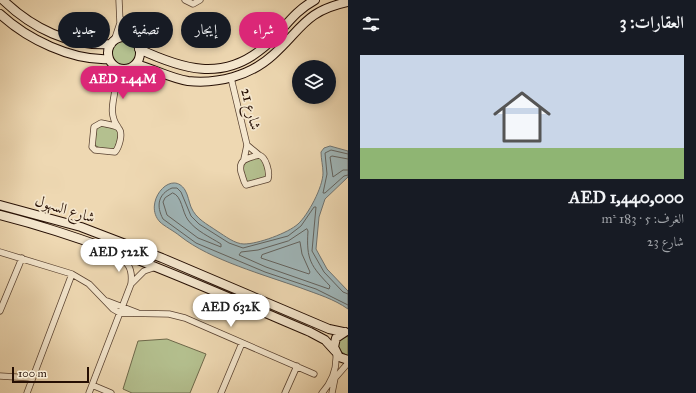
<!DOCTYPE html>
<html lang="ar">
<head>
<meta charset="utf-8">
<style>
  :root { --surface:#171b24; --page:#242831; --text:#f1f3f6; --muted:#9ea1a6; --line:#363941; --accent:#db2777 }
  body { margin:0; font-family:"IM FELL Great Primer",Amiri,serif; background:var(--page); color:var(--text); direction:rtl; height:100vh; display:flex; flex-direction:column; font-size:15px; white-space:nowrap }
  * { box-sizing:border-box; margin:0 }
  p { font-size:13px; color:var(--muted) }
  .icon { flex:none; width:22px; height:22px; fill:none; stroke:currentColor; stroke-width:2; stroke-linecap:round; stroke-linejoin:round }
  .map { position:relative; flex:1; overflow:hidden; direction:ltr }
  .side { display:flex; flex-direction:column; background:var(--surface); width:348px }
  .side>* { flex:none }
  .hud { position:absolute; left:12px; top:12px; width:276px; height:36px; direction:rtl; display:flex; gap:8px }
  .fabs { position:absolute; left:292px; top:60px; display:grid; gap:8px }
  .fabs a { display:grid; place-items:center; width:44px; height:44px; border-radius:50%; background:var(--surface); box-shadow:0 2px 6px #0003; font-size:20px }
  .scale { position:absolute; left:12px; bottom:10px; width:77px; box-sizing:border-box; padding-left:4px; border:2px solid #260f04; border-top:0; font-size:11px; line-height:14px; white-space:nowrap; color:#260f04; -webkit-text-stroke:3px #f4e6cd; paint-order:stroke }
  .price { position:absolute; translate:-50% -34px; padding:0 9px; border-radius:14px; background:#fff; color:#222; font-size:13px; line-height:26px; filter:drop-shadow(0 1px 2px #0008) }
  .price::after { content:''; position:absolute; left:50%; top:24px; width:12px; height:9px; margin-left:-6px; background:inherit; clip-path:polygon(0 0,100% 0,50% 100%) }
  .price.current { background:var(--accent); color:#fff }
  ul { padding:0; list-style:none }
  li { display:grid; align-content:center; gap:8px; height:212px; padding:0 12px }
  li+li { border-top:1px solid var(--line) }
  li span { display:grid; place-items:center; height:124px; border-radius:0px; color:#555 }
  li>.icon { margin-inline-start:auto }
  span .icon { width:72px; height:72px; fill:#fffc; stroke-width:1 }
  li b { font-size:17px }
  h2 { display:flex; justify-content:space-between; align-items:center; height:48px; padding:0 12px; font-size:17px }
  .tag { padding:0 14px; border-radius:18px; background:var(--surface); box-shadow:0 2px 6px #0003; font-size:14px; line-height:36px }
  .tag.current { background:var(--accent); color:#fff }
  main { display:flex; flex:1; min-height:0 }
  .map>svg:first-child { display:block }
</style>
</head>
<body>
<main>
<section class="side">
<h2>العقارات: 3<svg class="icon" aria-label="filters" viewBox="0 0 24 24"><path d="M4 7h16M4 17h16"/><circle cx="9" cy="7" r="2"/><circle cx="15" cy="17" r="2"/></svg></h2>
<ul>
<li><span style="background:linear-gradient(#c9d6e8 75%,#8fb573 0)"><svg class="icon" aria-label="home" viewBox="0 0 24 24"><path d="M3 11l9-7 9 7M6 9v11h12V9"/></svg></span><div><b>AED 1,440,000</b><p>الغرف: 5 · 183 m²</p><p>شارع 23</p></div></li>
</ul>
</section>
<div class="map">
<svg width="348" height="393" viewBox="0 0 348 393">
  <rect width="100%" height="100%" fill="#eed8b2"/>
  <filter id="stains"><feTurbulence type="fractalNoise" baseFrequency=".005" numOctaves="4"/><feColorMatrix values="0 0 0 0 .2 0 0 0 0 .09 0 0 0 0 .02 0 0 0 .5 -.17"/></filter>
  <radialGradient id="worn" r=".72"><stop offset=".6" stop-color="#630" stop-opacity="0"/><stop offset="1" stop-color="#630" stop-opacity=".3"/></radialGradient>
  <!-- green -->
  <path fill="#b4c08f" stroke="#6d684a" d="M112 53a12 12 0 1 1 24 0a12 12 0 1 1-24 0Z
    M102,126l15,3 2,5 -4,15c-6,2 -17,0 -21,-5l3,-16z
    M258,157l4,2 5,15 -1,4 -16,5 -4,-1 -4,-18z
    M348,336v20l-8,-5 -2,-6 3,-6z
    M167,339l39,15 -16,39h-58l-9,-4 15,-48z"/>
  <!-- water -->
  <path fill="#9fb6b9" stroke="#6f7371" d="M330,146l18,5v26l-23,22 -6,18 -3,32 11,20 21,22v18c-14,-10 -31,-15 -47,-21 -36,-13 -91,-28 -121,-52 -6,-5 -16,-10 -20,-14 -18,-19 11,-54 25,-32 3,5 4,12 6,17 5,12 16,17 26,24 8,5 18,13 27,13 14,0 44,-11 54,-20 10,-9 25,-37 25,-51 0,-7 -2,-14 -2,-21l3,-4z"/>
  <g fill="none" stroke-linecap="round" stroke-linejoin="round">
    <!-- shore -->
    <path stroke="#62625e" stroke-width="1" d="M348,154l-17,-4 -6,3 2,21 -4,19h2l19,-17 4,-1
      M348,159l-16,-3 -2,1 3,20 10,-7h5
      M173,193c9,3 9,19 15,27 8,11 22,17 33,24v3l-23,-9 -31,-23 -4,-13 2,-4z
      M307,229l1,2c-2,29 3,35 22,55l-1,3 -63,-22 -27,-12 2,-3 17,-2 30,-9z
      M300,242l2,12 8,18 -1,2 -48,-16 1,-3z
      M348,294l-5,-2 -19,-20 -12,-21 4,-44h-2l-13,19 -13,10 -45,12 -14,-5 -30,-19 -8,-8 -10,-24 -4,-4h-5c-14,6 -16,18 -9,31l33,24 69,29 51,17 32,16"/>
    <!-- street casing -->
    <g stroke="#584130" stroke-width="7">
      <path id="street" d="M185,0l8,4 7,-4
        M121,19l5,11 9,11
        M114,41l6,-18 -1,-23
        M112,63c12,25 -9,44 6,64
        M231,78l16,67 -3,14
        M117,83l14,-16
        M101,123c12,3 23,1 19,18 -1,4 -2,8 -5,11l-20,-2 -3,-3 2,-20z
        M247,145l12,10
        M259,155c7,2 11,17 9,24l-22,6c-3,-4 -3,-8 -5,-13 -3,-13 7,-14 18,-17z
        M0,252l72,22 17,10 24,25 7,4 49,1 16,4 129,56
        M131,284l13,-13 12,-4
        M107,301l31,12
        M0,311l22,-53
        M0,376l32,2
        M92,385l19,8
        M27,393l45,-119
        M89,393l42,-109c2,-16 -3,-23 -18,-30
        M221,393l21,-50
        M285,393l12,-27
        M322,393c10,-11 15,-24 14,-39
        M332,393l3,-15 13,-15"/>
    </g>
    <!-- secondary casing -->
    <g stroke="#260f04" stroke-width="10">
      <path id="secondary" d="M3,0c29,28 67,47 108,44
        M0,14c27,25 72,47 109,45
        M108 53a16 16 0 1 1 32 0a16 16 0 1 1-32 0Z
        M139,49c43,20 83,33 124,-1 20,-16 28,-35 52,-48
        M136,64c18,5 34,14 52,17 30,3 62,-5 85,-26 29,-26 32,-44 75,-53
        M0,205l81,22 81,31 167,71 14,3
        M0,215c107,27 208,74 310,117l15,8 10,11
        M345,332l-9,6 -2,9 5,10 9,3"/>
    </g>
    <!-- street -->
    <use href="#street" stroke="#f4e6cd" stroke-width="5.5"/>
    <!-- secondary -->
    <use href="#secondary" stroke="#f4e6cd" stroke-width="8"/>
  </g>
  <g text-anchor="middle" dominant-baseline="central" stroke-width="3.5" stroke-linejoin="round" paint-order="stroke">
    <!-- street labels -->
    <g font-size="15" fill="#260f04" stroke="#f4e6cd">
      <text transform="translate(251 109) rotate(76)">شارع 21</text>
      <text transform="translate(65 209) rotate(17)">شارع السهول</text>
    </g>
  </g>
  <rect width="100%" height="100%" filter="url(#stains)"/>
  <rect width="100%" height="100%" fill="url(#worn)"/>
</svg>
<div class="fabs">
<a><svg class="icon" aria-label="layers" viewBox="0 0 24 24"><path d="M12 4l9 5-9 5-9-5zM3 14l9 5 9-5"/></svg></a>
</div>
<div class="scale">100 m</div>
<b class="price current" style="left:123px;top:100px">AED 1.44M</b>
<b class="price" style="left:119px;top:273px">AED 522K</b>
<b class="price" style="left:231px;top:328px">AED 632K</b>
<div class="hud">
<a class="tag current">شراء</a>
<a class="tag">إيجار</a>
<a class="tag">تصفية</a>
<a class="tag">جديد</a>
</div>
</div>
</main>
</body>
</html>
